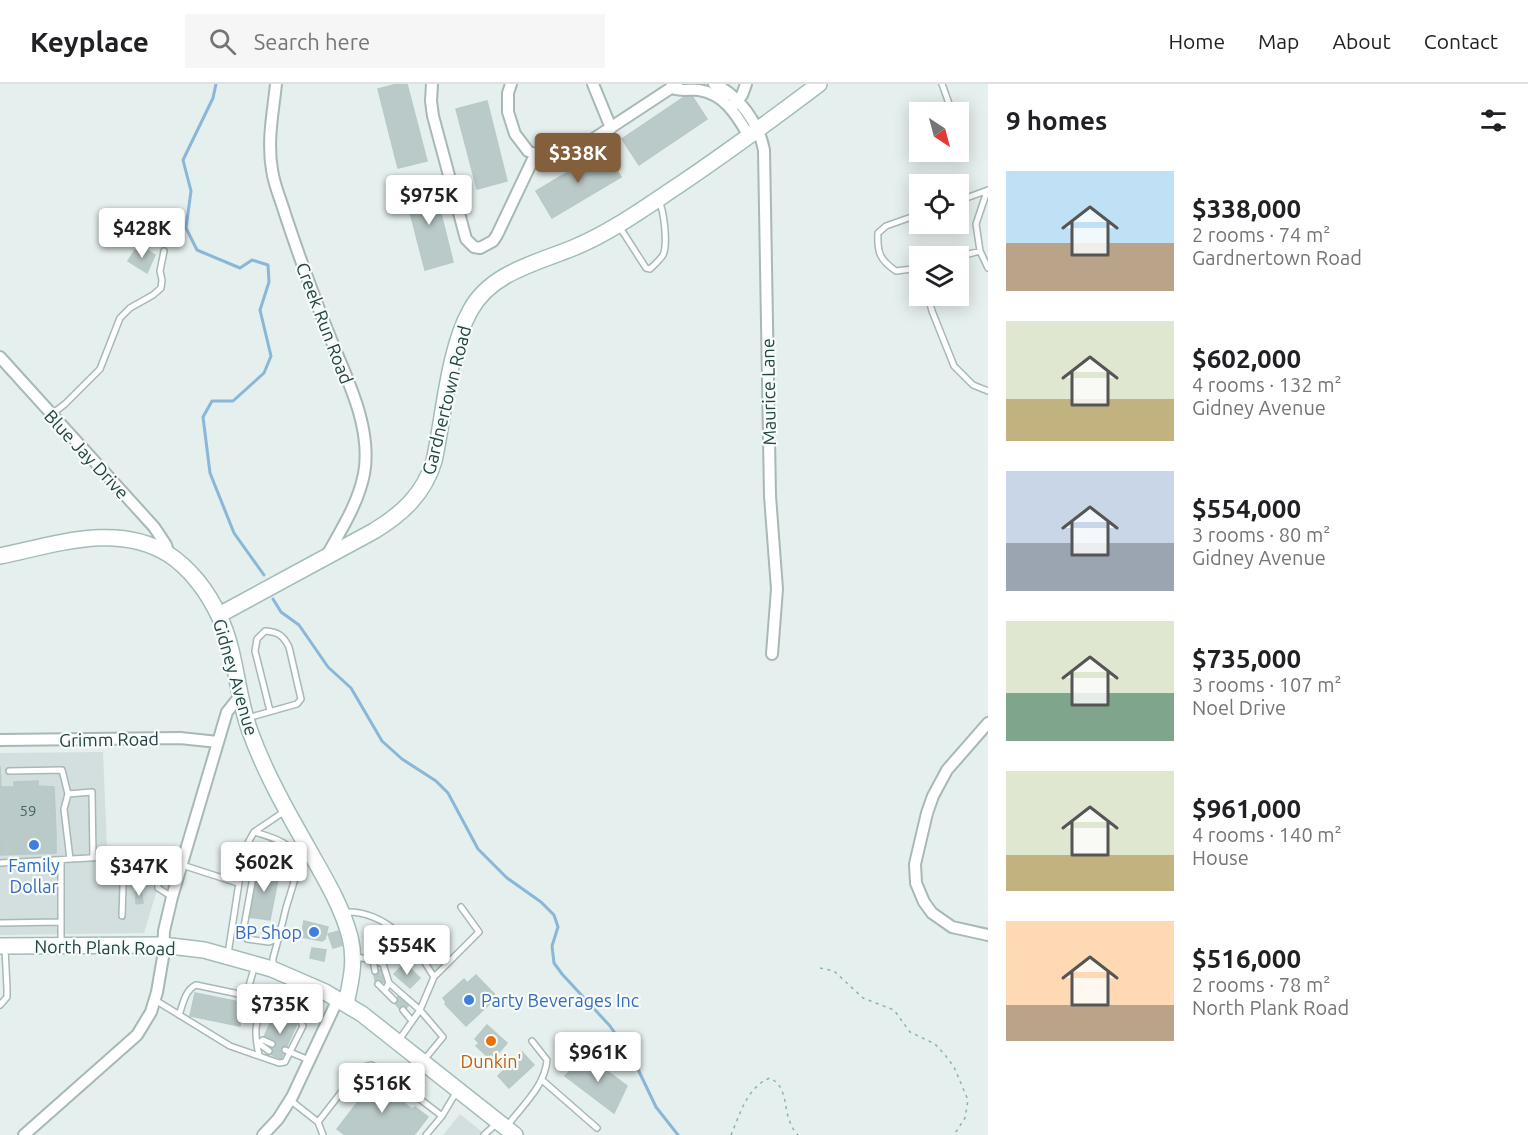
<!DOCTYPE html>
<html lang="en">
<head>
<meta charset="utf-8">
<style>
  :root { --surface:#fff; --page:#f6f6f6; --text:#202124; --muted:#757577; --line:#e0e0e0; --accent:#835f3b }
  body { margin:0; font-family:Ubuntu,sans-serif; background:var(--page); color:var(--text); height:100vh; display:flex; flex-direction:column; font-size:22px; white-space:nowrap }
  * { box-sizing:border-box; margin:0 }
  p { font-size:20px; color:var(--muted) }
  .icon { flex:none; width:33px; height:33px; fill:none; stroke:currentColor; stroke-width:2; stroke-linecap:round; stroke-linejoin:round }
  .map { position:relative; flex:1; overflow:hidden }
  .panel { display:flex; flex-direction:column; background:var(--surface); width:540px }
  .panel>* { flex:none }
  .needle { width:39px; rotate:144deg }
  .buttons { position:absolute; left:909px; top:18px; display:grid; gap:12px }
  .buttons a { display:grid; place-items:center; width:60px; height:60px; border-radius:0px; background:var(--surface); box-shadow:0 3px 15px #0003; font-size:30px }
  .price { position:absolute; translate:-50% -51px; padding:0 14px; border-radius:6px; background:#fff; color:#222; font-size:20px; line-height:39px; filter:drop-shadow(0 2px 3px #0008) }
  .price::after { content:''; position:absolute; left:50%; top:36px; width:18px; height:14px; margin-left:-9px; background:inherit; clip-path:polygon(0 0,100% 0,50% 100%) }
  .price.on { background:var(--accent); color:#fff }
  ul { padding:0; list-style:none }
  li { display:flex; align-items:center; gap:18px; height:150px; padding:0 18px }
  li span { display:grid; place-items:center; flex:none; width:168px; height:120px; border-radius:0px; color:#555 }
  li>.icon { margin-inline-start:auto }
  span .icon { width:72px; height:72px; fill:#fffc; stroke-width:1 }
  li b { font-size:26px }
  h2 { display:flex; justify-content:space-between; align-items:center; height:72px; padding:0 18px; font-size:26px }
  header { display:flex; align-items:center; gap:36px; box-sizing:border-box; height:84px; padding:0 30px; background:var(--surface); border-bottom:2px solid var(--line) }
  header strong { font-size:28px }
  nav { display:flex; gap:33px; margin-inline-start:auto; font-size:21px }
  .search { width:420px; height:54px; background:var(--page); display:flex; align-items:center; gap:15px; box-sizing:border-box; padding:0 21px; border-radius:0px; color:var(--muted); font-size:22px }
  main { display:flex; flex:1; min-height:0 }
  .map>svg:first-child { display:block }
</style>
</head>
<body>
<header>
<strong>Keyplace</strong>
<div class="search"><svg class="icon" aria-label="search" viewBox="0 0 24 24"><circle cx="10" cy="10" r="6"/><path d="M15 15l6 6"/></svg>Search here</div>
<nav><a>Home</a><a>Map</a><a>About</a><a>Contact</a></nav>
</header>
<main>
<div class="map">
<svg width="988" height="1051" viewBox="0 0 988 1051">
  <rect width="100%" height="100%" fill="#e5efed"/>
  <!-- built -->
  <path fill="#d3dfde" d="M103,668l4,97 62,1 -25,83 -144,2v-182z
    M460,1030l26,21h-43z"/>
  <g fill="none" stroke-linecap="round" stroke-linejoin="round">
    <!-- stream -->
    <path stroke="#8ab7d7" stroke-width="3" d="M216,0l-3,14 -30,62 8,31 -5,37 11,22 43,18 12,-8 16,5 1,17 -9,28 11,46 -7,17 -31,28h-21l-9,16 7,56 24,60 30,42
      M273,515l8,13 18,13 29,42 23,21 31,53 20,18 34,22 12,12 30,56 29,29 34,24 13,13 4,12 -6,19 2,17 8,11 48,52 24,35 22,46 22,28"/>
  </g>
  <!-- building -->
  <path fill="#bacac8" stroke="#b7cac7" stroke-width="1.5" d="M397,0h10l20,77 -29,7 -20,-79z
    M690,9l17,26 -68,46 -17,-26z
    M487,17l20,80 -30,8 -21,-80z
    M605,66l16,27 -69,41 -16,-27z
    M433,98l20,80 -28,8 -21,-81z
    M145,161l4,2 -2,3 8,5 -8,18 -19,-12 7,-11 5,3z
    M0,682l1,21h13v-5l24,-1v5l16,1 2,47h-54v14h-2z
    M2,750h54v19l-56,2z
    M259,782l21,3 -10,51 -21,-3z
    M136,805l5,1 2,13 -7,1z
    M304,837l24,6 -3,12 -3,2 -21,-4z
    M339,847l4,14 -10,3 -5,-14z
    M312,864l14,2 -2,11 -14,-3z
    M405,879l15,15 -10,10 -16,-14z
    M382,885l4,13 -10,2 -3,-12z
    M476,891l21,22 -31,29 -21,-22 1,-2 -3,-4 21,-19 3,4z
    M195,909l50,10 -5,23 -50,-10z
    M401,910l9,10 -8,8 -9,-11z
    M274,930l23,10 -16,35 -13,-6 5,-12 -9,-4z
    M487,941l20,18 -12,14 -4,-3 -3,3 -12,-11 3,-3 -4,-4z
    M522,968l12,13 -25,23 -11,-12z
    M586,971l41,31 -13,27 -49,-37z
    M375,991l9,6 -3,4 31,24 3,-2 13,10 -14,18h-69l-8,-6 33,-43 -2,-2z"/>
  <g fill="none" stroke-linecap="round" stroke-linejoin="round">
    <!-- lane casing -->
    <g stroke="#a7b8b7" stroke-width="8">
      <path id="lane" d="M942,0l10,28
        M958,117l30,-11
        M920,130l-34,12 -8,7c-1,20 2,27 18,38l24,-3
        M619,142l27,42 4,1c4,-4 10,-9 13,-14 5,-10 1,-44 -4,-54
        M980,167l-4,-27 11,-33
        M958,173l22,-6 8,17
        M928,212l4,15 22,55 19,19 15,6
        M52,330l13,-10 35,-35 20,-51 10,-10 23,-13 8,-7 1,-8 -2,-9 4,-20
        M247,634l50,-14 4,-5 -12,-52c-6,-12 -11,-15 -24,-16l-8,8 -2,12 15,60
        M9,687l53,-1 6,24 24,-2 1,65
        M68,710l-4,15 6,50
        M254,748l31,-21
        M263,766l8,-5c15,3 19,14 23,28
        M0,779l143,-8 9,3 6,10v20l14,9
        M182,781l56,18
        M345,828c40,-2 71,34 89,65l-14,33 23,27 -19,23
        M122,832l2,-60
        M0,839l61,-1
        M279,854l-10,4 -22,-3 -4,-7 14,-77 9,-5c14,6 21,16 29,28
        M61,859v-83
        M228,870l16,-104 10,-18c56,15 46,30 32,76 -4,17 -8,33 -13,50v10
        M356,873l17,3 2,11
        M373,876l10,4 6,19 -4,7
        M434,893l45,-45 -18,-25
        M389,899l31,27 -21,30
        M378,900l16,16
        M246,912l9,-31
        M155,916l75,46 49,17 6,-1 18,-36 -4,-9 -26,-11c-22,8 -18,31 -14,49
        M0,921l7,-8v-9l-2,-39
        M403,926l9,11
        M179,931c4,-11 6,-25 17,-30l57,12 12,12
        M257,958l12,9
        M259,959l4,-3 9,4
        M285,966l24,10
        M542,996l55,48
        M290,1016l28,22 42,-54 11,-3 11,5 60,46 15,-25
        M318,1038l5,13
        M507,1042c15,-20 38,-40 40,-66l-15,-19
        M426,1051l16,-19
        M484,1051l13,-12"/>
    </g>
    <!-- street casing -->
    <g stroke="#a7b8b7" stroke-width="14">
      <path id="street" d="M276,0c-3,29 -9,56 -4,86 2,15 9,30 13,44 15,45 31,89 49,133 16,38 38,84 30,127 -6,30 -23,56 -38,83
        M432,0l-1,17 2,15 33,123 8,8 6,1 13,-7 4,-6 38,-80
        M511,0l-3,9v19l7,22 13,17 19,8 22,-4 108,-71
        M593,0l18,44
        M672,0l3,5c8,2 16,0 24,1 26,4 38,26 50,46
        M714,0c25,11 45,40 50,66l6,346 7,93 -5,65
        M733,22l9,-11 4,-11
        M0,273l154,170 12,18 3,10
        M988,639l-41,47 -14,26 -6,17 -12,51 1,19 8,19 8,11 20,14 36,8
        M0,656l180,-2 38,4
        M24,1051l113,-100 14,-23 6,-20 6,-35 1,-26 8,-34 55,-185 12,-15
        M263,1051l15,-16 14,-22 46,-98"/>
    </g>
    <!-- secondary casing -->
    <g stroke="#a3bcba" stroke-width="18">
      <path id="secondary" d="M0,472c54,-11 117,-34 168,-2 22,14 40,38 51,62 18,36 17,80 32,118 14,38 34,74 54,109 17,31 36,60 45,94 6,23 1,44 -4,67
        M219,531l155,-84c28,-17 50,-37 60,-70 10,-45 14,-110 36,-150 20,-38 66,-48 103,-63 39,-16 74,-42 109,-65 47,-32 92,-65 137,-99
        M0,862l162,-1 42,5 68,19 53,23 37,22 153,121"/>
    </g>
    <!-- path -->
    <path stroke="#84b5b3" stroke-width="1.5" stroke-dasharray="3 4.5" stroke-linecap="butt" d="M820,884l14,3 29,27 31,12 16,22 25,12 10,11 9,12 14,33 -3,18 -11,17
      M731,1051c9,-21 16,-48 39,-57 18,9 13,28 20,44 1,5 5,9 8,13"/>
    <!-- lane -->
    <use href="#lane" stroke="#fff" stroke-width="5"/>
    <!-- street -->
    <use href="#street" stroke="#fff" stroke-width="10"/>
    <!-- secondary -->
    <use href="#secondary" stroke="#fff" stroke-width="15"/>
  </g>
  <!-- markers -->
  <g fill="#3f7fe0" stroke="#f7fbfa" stroke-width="2">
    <circle cx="34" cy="761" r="6"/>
    <circle cx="314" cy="848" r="6"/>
    <circle cx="469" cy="916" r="6"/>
  </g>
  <circle fill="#e8710a" stroke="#f7fbfa" stroke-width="2" cx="491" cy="957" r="6"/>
  <g text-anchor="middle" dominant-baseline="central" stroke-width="4.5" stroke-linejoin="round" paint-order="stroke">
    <!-- number labels -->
    <g font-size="15" fill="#486564">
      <text x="28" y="726">59</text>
    </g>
    <!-- street labels -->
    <g font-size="18" fill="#224343" stroke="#f7fbfa">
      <text transform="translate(325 239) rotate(69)">Creek Run Road</text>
      <text transform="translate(768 308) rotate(-91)">Maurice Lane</text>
      <text transform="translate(446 316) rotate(-76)">Gardnertown Road</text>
      <text transform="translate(87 370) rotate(47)">Blue Jay Drive</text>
      <text transform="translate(236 593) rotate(74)">Gidney Avenue</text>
      <text transform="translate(109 655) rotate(-1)">Grimm Road</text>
      <text transform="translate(105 863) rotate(1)">North Plank Road</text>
    </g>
    <!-- shop labels -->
    <g font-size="18" fill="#366cbe" stroke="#f7fbfa">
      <text x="34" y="781">Family<tspan x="34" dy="21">Dollar</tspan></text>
      <text x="302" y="848" text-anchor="end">BP Shop</text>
      <text x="481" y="916" text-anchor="start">Party Beverages Inc</text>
    </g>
    <!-- food labels -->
    <g font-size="18" fill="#c56008" stroke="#f7fbfa">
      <text x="491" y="977">Dunkin'</text>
    </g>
  </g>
</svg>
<div class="buttons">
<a><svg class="needle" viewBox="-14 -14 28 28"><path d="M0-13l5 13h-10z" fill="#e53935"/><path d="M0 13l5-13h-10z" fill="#757577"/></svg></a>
<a><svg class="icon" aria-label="locate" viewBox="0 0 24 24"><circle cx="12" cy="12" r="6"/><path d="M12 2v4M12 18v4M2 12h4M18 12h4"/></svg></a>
<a><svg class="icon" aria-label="layers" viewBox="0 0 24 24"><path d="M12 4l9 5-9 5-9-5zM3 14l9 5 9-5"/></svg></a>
</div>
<b class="price on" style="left:578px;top:100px">$338K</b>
<b class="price" style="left:429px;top:142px">$975K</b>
<b class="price" style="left:142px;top:175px">$428K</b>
<b class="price" style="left:264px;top:809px">$602K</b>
<b class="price" style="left:139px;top:813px">$347K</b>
<b class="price" style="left:407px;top:892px">$554K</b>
<b class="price" style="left:280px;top:951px">$735K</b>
<b class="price" style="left:598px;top:999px">$961K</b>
<b class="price" style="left:382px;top:1030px">$516K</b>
</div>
<section class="panel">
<h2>9 homes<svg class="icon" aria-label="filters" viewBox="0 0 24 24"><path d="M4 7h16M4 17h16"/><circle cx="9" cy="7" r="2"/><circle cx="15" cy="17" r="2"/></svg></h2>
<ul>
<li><span style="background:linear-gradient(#bfe0f5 60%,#b9a48a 0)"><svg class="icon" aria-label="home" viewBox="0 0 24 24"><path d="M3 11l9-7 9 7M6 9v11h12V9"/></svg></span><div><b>$338,000</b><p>2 rooms · 74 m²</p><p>Gardnertown Road</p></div></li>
<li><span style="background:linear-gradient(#dfe7d0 65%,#c2b280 0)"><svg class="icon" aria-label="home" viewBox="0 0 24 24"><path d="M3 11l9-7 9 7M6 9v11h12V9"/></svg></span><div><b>$602,000</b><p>4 rooms · 132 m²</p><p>Gidney Avenue</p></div></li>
<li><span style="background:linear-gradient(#c9d6e8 60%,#9aa5b1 0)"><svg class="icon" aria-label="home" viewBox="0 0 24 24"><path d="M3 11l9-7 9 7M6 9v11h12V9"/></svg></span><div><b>$554,000</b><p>3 rooms · 80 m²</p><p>Gidney Avenue</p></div></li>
<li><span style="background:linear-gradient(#dfe7d0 60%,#7fa58c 0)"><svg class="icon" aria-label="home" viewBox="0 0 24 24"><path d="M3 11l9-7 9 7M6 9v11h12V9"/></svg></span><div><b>$735,000</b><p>3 rooms · 107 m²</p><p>Noel Drive</p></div></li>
<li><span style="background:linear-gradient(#dfe7d0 70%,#c2b280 0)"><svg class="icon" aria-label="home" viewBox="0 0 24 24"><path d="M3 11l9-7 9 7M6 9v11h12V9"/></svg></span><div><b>$961,000</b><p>4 rooms · 140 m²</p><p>House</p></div></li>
<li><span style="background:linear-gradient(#ffd9b3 70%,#b9a48a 0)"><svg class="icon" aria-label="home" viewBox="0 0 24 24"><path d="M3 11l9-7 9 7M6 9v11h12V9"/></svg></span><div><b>$516,000</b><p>2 rooms · 78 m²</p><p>North Plank Road</p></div></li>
</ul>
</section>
</main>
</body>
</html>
